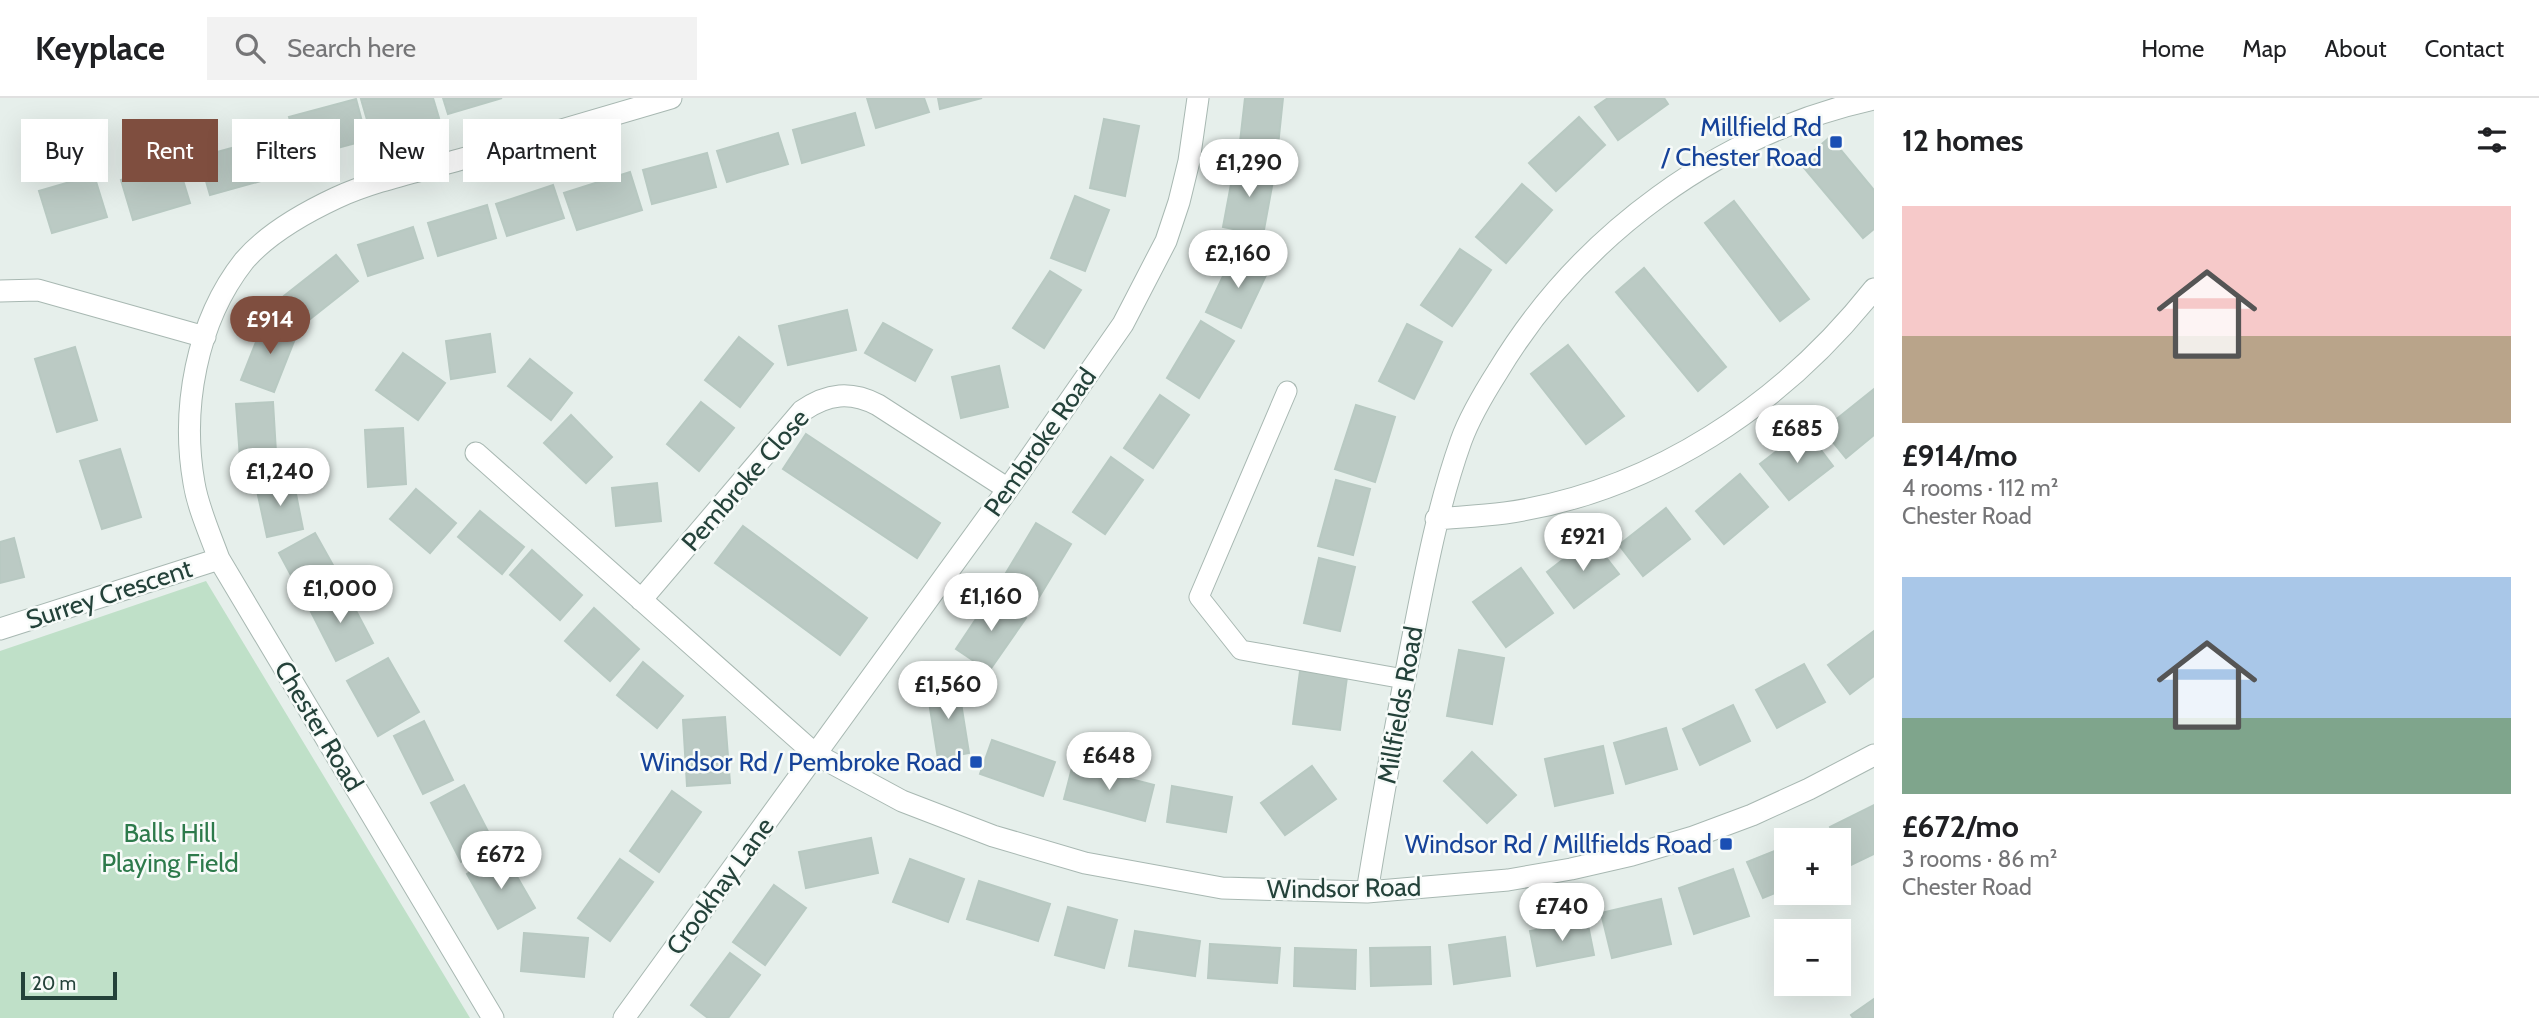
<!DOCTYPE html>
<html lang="en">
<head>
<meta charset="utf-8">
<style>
  :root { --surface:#fff; --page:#f2f2f2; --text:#202124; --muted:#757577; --line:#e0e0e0; --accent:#7f4e3f }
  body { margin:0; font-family:Cabin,sans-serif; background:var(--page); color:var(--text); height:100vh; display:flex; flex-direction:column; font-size:26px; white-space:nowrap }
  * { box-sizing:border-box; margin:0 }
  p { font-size:23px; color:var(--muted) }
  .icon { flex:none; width:38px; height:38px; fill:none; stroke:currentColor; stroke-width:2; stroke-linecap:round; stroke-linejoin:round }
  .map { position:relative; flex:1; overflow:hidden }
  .details { display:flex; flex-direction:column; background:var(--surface); width:665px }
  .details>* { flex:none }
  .hud { position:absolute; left:21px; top:21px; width:665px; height:63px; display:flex; gap:14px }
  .buttons { position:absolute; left:1774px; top:730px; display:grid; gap:14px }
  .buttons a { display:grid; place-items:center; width:77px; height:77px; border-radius:0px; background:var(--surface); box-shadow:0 7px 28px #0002; font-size:35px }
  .scale { position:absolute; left:21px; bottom:18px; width:96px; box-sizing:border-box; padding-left:7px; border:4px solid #24423a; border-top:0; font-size:19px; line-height:24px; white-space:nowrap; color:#24423a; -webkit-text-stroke:5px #f7fbf9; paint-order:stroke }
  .price { position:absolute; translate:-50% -60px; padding:0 16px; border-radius:24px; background:#fff; color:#222; font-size:23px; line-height:46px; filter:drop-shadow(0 2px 4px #0008) }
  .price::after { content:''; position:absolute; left:50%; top:42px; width:21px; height:16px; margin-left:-10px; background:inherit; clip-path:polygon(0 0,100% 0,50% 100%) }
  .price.current { background:var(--accent); color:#fff }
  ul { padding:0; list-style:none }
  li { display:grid; align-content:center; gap:14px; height:371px; padding:0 28px }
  li span { display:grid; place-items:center; height:217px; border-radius:0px; color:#555 }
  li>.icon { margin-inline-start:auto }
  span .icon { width:126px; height:126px; fill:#fffc; stroke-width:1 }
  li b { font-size:30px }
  h2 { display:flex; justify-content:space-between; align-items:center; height:84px; padding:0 28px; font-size:30px }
  .chip { padding:0 24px; border-radius:0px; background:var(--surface); box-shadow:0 7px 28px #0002; font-size:24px; line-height:63px }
  .chip.current { background:var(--accent); color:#fff }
  header { display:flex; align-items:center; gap:42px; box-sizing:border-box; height:98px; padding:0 35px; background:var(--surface); border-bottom:2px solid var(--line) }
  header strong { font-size:33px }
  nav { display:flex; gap:38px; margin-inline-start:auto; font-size:24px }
  .search { width:490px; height:63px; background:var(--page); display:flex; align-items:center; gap:18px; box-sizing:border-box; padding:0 24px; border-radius:0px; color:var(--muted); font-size:26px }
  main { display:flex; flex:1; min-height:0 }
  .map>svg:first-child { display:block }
</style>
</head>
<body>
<header>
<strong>Keyplace</strong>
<div class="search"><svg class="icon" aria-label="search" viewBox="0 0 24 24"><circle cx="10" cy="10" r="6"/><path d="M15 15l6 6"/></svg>Search here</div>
<nav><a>Home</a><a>Map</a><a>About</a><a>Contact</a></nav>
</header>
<main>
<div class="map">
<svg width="1874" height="920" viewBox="0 0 1874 920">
  <rect width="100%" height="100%" fill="#e6efeb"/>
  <!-- green -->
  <path fill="#bfe0c8" d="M206,483l264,437h-470v-367z"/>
  <!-- building -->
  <path fill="#bbcac4" stroke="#b8c9c2" stroke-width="2" d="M433,0l6,20 -67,19 -11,-38z
    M443,0h59l-54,16z
    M867,0h57l5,14 -53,16z
    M938,0h44l-42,11z
    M1245,0h38l-5,48 -38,-4z
    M1608,0h56l4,6 -50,36 -23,-33z
    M356,1l11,41 -67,18 -11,-41z
    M855,15l9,32 -62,18 -9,-33z
    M1579,19l26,28 -49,46 -27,-28z
    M1104,21l35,7 -14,70 -35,-8z
    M778,35l10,31 -61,18 -10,-31z
    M1830,39l44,53v39l-11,9 -63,-75z
    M257,43l11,38 -58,16 -11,-38z
    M707,55l9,34 -64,17 -9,-34z
    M1235,65l40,7 -12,65 -40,-8z
    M178,66l12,39 -57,17 -12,-40z
    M630,74l12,38 -65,20 -13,-37z
    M94,77l13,42 -55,16 -13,-42z
    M1522,86l30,26 -46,53 -30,-26z
    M553,87l11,33 -57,18 -11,-32z
    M1075,98l34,14 -24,61 -34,-13z
    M1734,103l75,98 -29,22 -75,-98z
    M487,107l9,33 -58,18 -10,-33z
    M413,129l10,31 -55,18 -10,-31z
    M1460,151l31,21 -39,56 -31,-21z
    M1234,155l35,16 -28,59 -35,-16z
    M336,157l22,26 -53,42 -21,-27z
    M1644,170l82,99 -28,24 -82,-99z
    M1050,173l31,19 -37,58 -31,-20z
    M847,212l9,40 -68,15 -9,-39z
    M265,221l33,12 -24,61 -33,-12z
    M1201,223l33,20 -35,57 -32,-20z
    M883,225l49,27 -17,31 -50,-28z
    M1407,226l35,18 -28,57 -35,-18z
    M490,236l5,38 -44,7 -5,-38z
    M739,239l34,27 -33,43 -35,-27z
    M1568,247l56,71 -38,28 -55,-70z
    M75,249l22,73 -40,12 -22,-73z
    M403,255l42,30 -27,37 -42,-30z
    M530,261l42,34 -21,27 -43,-34z
    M999,268l9,41 -47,11 -9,-41z
    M1874,291v46l-28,23 -23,-28z
    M1160,297l29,20 -36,53 -29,-20z
    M273,304l4,67 -36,3 -5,-68z
    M701,304l33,26 -35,43 -32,-27z
    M1356,307l39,12 -20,65 -40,-13z
    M571,317l41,42 -26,26 -42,-40z
    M403,330l3,56 -38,3 -3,-57z
    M1805,331l28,37 -44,34 -29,-36z
    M806,336l134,89 -23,35 -134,-89z
    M120,351l21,68 -39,12 -22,-68z
    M1111,359l32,23 -38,54 -32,-22z
    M1740,376l28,33 -44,37 -28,-33z
    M293,381l10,50 -36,8 -11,-51z
    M1336,382l34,9 -17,66 -35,-9z
    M657,385l4,38 -45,5 -4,-38z
    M416,391l40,34 -26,30 -40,-34z
    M1666,410l24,31 -47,37 -24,-31z
    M480,413l44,36 -22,27 -44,-37z
    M1036,425l35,21 -33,55 -35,-21z
    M743,428l124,92 -27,37 -125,-92z
    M315,435l23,41 -37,20 -22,-41z
    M14,440l10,39 -24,6v-41z
    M1591,440l28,36 -45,34 -27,-36z
    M532,452l50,45 -22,25 -50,-45z
    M1319,460l36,9 -15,64 -36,-8z
    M1521,470l32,45 -47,34 -33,-45z
    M344,490l29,55 -37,18 -28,-55z
    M992,497l34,23 -37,53 -33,-22z
    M594,510l45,41 -29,32 -45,-40z
    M1874,533v45l-24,18 -22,-29z
    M1459,552l45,8 -12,66 -45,-8z
    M388,560l31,54 -41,24 -31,-55z
    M643,564l40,34 -26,32 -40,-33z
    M1804,566l21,38 -48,26 -21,-38z
    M1300,573l47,6 -7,53 -47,-6z
    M958,586l11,69 -31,6 -11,-70z
    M1733,607l17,36 -50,24 -17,-36z
    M725,619l5,66 -43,3 -4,-66z
    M424,623l29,59 -30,14 -29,-58z
    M1666,630l11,41 -51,15 -12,-41z
    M992,642l63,22 -12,34 -63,-22z
    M1603,648l10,47 -58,13 -10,-47z
    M1472,654l44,43 -29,28 -43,-42z
    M1073,666l81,21 -9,36 -81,-22z
    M1312,668l24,33 -51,36 -24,-32z
    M464,687l31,60 -34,17 -30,-59z
    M1172,688l60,11 -6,35 -59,-10z
    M672,693l29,21 -42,60 -29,-21z
    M1874,707v49l-25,12 -10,-20v-6h-3l-6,-13z
    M871,740l7,35 -72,15 -7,-36z
    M1787,748v42l-24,10 -16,-36z
    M504,756l31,54 -37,21 -31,-55z
    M620,761l33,23 -43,59 -32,-23z
    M910,761l54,20 -16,43 -55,-20z
    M1733,771l16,47 -55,18 -15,-46z
    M979,783l71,23 -12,37 -71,-22z
    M774,787l32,23 -41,57 -32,-23z
    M1661,801l10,45 -59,14 -11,-45z
    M1068,809l49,13 -13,48 -49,-13z
    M1587,822l7,35 -57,11 -7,-35z
    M1135,833l65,10 -5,35 -66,-10z
    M524,835l64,5 -4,39 -63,-6z
    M1505,839l5,39 -56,8 -5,-39z
    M1210,846l70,4 -3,35 -69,-5z
    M1430,849l1,37 -60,2 -1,-38z
    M1295,850l61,2 -1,39 -61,-3z
    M730,855l30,22 -32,43h-20l-17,-13z
    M1874,901v19h-21l-2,-3z"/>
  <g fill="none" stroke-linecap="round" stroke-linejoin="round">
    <!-- service casing -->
    <g stroke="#a8b8b2" stroke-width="21">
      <path id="service" d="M1287,293l-88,206 42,53 163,29"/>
    </g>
    <!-- minor casing -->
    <g stroke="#a8b8b2" stroke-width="23">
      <path id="minor" d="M0,193l38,-1 167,47
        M476,355l339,301 87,47 91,35 92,27 137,25 145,4 141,-12 63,-11 61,-14 61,-18 59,-22 57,-26 65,-34
        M1436,421c23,-2 46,-3 69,-6 148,-21 278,-109 369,-224
        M641,502l161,-189c26,-18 49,-20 76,-6l130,84
        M0,531l219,-70
        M1367,794c15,-91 31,-181 49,-271 12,-61 24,-121 45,-180 9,-25 23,-48 37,-70 82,-136 221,-238 376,-272
        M493,920l-274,-459c-9,-25 -21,-51 -25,-76 -13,-74 2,-161 50,-222 23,-27 60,-48 92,-63 39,-18 85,-27 126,-39 70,-20 140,-41 209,-61
        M624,920l384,-529 115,-165 43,-83 13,-39 10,-41 9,-63"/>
    </g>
    <!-- service -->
    <use href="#service" stroke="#fff" stroke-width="19"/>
    <!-- minor -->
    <use href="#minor" stroke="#fff" stroke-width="21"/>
  </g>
  <!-- markers -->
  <g fill="#1a4fb4" stroke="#f7fbf9" stroke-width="2.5">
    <rect x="1829" y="37" width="14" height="14" rx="3.5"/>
    <rect x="969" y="657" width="14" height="14" rx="3.5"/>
    <rect x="1719" y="739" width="14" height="14" rx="3.5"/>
  </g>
  <g text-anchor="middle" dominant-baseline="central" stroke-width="5" stroke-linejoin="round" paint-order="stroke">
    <!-- transit labels -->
    <g font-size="26" fill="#164399" stroke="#f7fbf9" text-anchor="end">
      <text x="1822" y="29">Millfield Rd<tspan x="1822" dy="30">/ Chester Road</tspan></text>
      <text x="962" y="664">Windsor Rd / Pembroke Road</text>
      <text x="1712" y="746">Windsor Rd / Millfields Road</text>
    </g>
    <!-- street labels -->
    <g font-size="26" fill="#24423a" stroke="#f7fbf9">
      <text transform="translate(1040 344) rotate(-55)">Pembroke Road</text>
      <text transform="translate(745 382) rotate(-49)">Pembroke Close</text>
      <text transform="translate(109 496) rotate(-18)">Surrey Crescent</text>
      <text transform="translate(1400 607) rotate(-80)">Millfields Road</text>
      <text transform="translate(319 628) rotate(59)">Chester Road</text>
      <text transform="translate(720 788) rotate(-54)">Crookhay Lane</text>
      <text transform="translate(1344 790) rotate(-1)">Windsor Road</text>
    </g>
    <!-- park labels -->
    <g font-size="26" fill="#2d7a4b" stroke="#f7fbf9">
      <text x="170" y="735">Balls Hill<tspan x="170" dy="30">Playing Field</tspan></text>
    </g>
  </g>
</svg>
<div class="buttons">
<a>+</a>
<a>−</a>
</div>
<div class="scale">20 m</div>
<b class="price" style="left:1249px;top:101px">£1,290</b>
<b class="price" style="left:1238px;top:192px">£2,160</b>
<b class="price current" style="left:270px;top:258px">£914</b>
<b class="price" style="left:1797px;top:367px">£685</b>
<b class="price" style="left:280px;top:410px">£1,240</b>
<b class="price" style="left:1583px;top:475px">£921</b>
<b class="price" style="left:340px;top:527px">£1,000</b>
<b class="price" style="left:991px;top:535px">£1,160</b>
<b class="price" style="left:948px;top:623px">£1,560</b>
<b class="price" style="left:1109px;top:694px">£648</b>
<b class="price" style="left:501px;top:793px">£672</b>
<b class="price" style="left:1562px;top:845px">£740</b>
<div class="hud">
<a class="chip">Buy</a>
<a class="chip current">Rent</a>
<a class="chip">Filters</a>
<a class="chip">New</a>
<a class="chip">Apartment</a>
</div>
</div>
<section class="details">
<h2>12 homes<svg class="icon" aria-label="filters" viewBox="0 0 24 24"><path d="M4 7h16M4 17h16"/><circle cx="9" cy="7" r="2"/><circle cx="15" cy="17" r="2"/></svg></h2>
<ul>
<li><span style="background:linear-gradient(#f6c9c9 60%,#b9a48a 0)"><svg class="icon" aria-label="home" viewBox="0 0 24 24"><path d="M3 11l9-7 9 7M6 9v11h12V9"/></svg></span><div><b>£914/mo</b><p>4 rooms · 112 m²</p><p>Chester Road</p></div></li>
<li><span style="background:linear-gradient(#a9c7e8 65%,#7fa58c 0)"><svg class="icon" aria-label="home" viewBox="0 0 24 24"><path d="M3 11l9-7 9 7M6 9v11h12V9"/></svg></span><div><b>£672/mo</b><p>3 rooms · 86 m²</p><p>Chester Road</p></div></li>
</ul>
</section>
</main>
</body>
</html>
